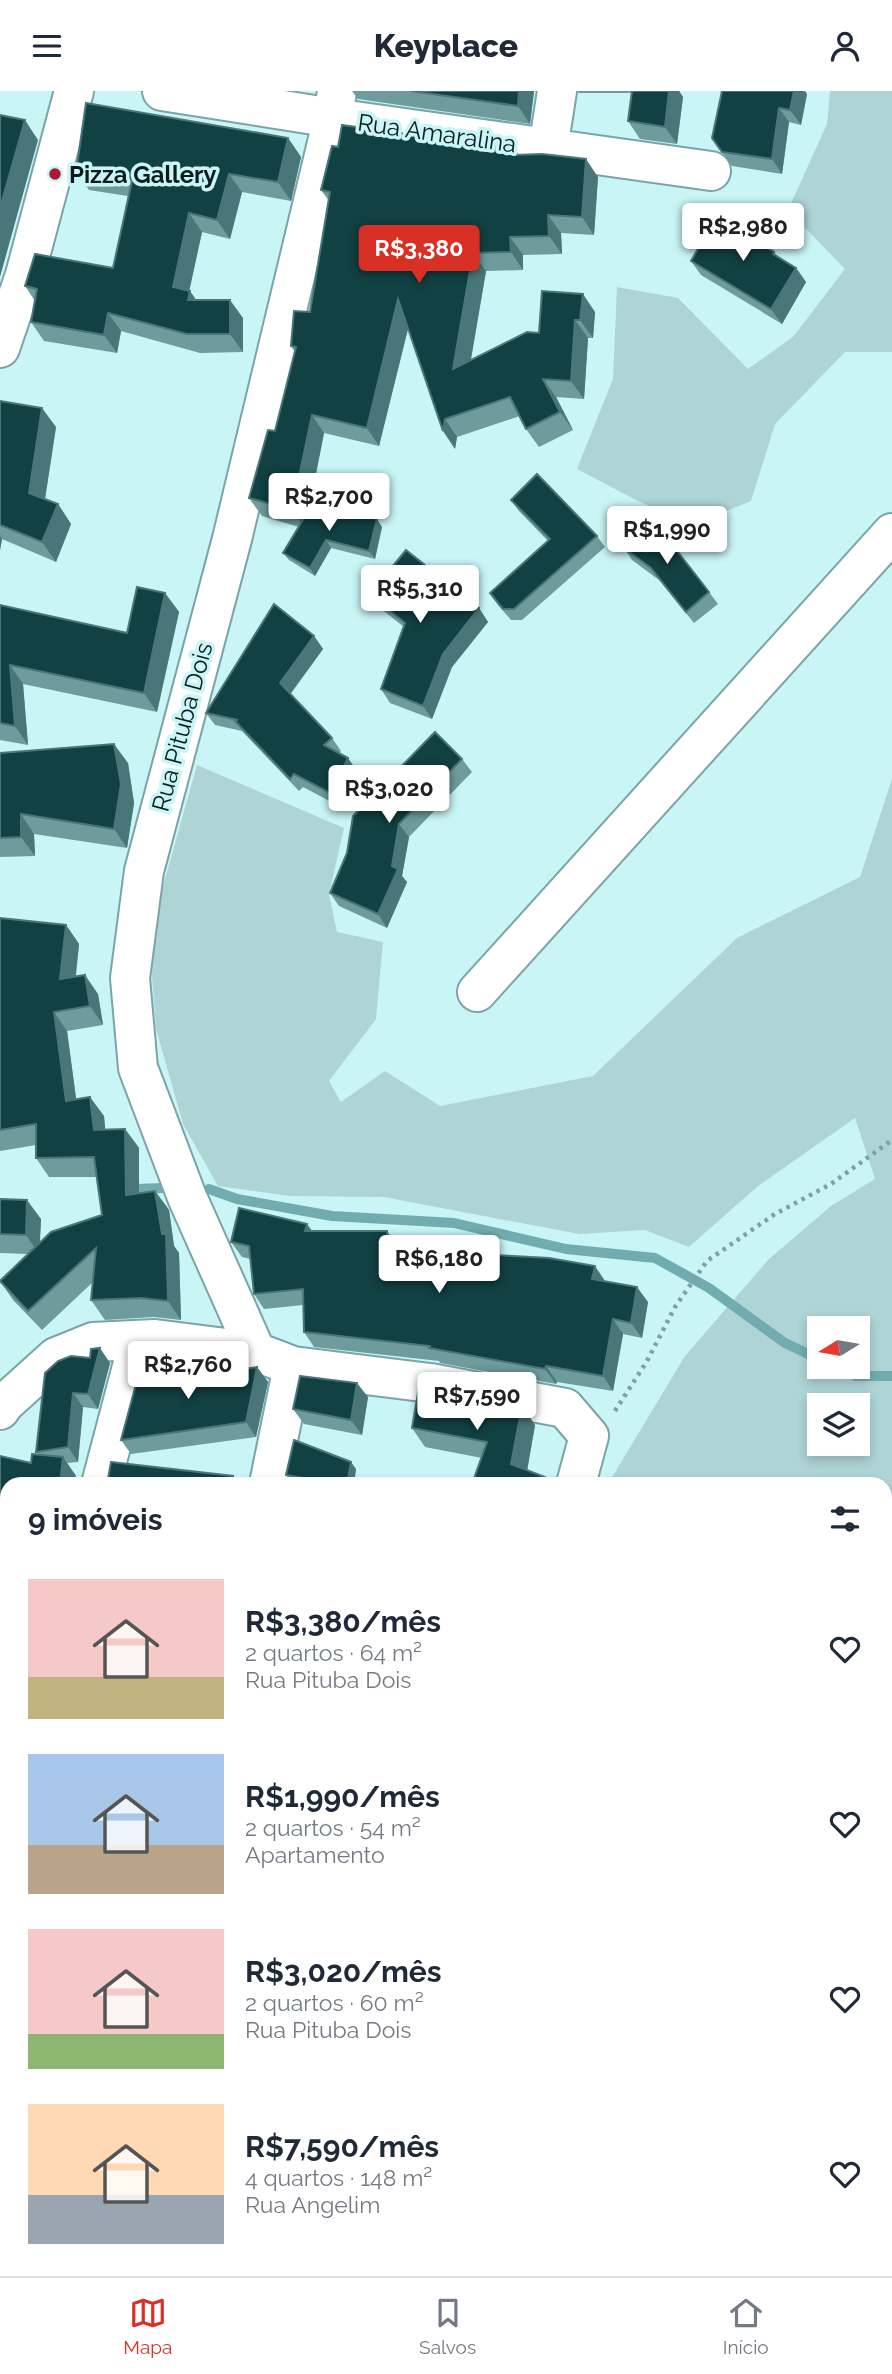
<!DOCTYPE html>
<html lang="pt">
<head>
<meta charset="utf-8">
<style>
  :root { --surface:#fff; --page:#f2f2f3; --text:#1f2937; --muted:#747a83; --line:#e0e1e3; --accent:#d93025 }
  body { margin:0; font-family:Raleway,sans-serif; background:var(--page); color:var(--text); height:100vh; display:flex; flex-direction:column; font-size:26px; white-space:nowrap }
  * { box-sizing:border-box; margin:0 }
  p { font-size:23px; color:var(--muted) }
  .icon { flex:none; width:38px; height:38px; fill:none; stroke:currentColor; stroke-width:2; stroke-linecap:round; stroke-linejoin:round }
  .map { position:relative; flex:1; overflow:hidden }
  .sheet { position:absolute; left:0px; top:1386px; width:892px; height:800px; display:flex; flex-direction:column; background:var(--surface); border-radius:21px 21px 0 0; box-shadow:0 4px 10px #0003 }
  .sheet>* { flex:none }
  .needle { width:46px; rotate:259deg }
  .tools { position:absolute; left:807px; top:1225px; display:grid; gap:14px }
  .tools a { display:grid; place-items:center; width:63px; height:63px; border-radius:0px; background:var(--surface); box-shadow:0 4px 10px #0003; font-size:35px }
  .price { position:absolute; translate:-50% -60px; padding:0 16px; border-radius:7px; background:#fff; color:#222; font-size:23px; line-height:46px; filter:drop-shadow(0 2px 4px #0008) }
  .price::after { content:''; position:absolute; left:50%; top:42px; width:21px; height:16px; margin-left:-10px; background:inherit; clip-path:polygon(0 0,100% 0,50% 100%) }
  .price.on { background:var(--accent); color:#fff }
  ul { padding:0; list-style:none }
  li { display:flex; align-items:center; gap:21px; height:175px; padding:0 28px }
  li span { display:grid; place-items:center; flex:none; width:196px; height:140px; border-radius:0px; color:#555 }
  li>.icon { margin-inline-start:auto }
  span .icon { width:84px; height:84px; fill:#fffc; stroke-width:1 }
  li b { font-size:30px }
  h2 { display:flex; justify-content:space-between; align-items:center; height:84px; padding:0 28px; font-size:30px }
  header { display:flex; justify-content:space-between; align-items:center; height:91px; padding:0 28px; background:var(--surface); font-size:32px; font-weight:800 }
  .tab-bar { display:flex; justify-content:space-around; align-items:center; height:98px; border-top:2px solid var(--line); background:var(--surface); font-size:19px; color:var(--muted) }
  .tab-bar a { display:grid; justify-items:center; gap:4px }
  .tab-bar .on { color:var(--accent) }
  .map>svg:first-child { display:block }
</style>
</head>
<body>
<header><svg class="icon" aria-label="menu" viewBox="0 0 24 24"><path d="M4 6h16M4 12h16M4 18h16"/></svg>Keyplace<svg class="icon" aria-label="person" viewBox="0 0 24 24"><circle cx="12" cy="8" r="4"/><path d="M4 21q1-7 8-7t8 7"/></svg></header>
<div class="map">
<svg width="892" height="2185" viewBox="0 0 892 2185">
  <rect width="100%" height="100%" fill="#c9f5f6"/>
  <!-- green -->
  <path fill="#aed4d6" fill-rule="evenodd" d="M830,0h62v261h-47l-70,72 -24,77 -59,24 -56,-25 -59,-31 36,-90 4,-92 61,11 70,71 45,-32 52,-68 -57,-59 39,-86z
    M197,674l147,63 -15,66 8,38 46,10 -7,77 -47,62 12,21 44,-31 55,35 153,-30 144,-138 123,-61 32,-98v1004l-6,6v-305h-278l77,-128 84,-97 62,-53 44,-27 -20,-61 -97,68 -69,61 -44,-17 -66,4 -195,-37 -95,-1 -71,-10 -35,-62 -27,-95 -4,-53 1,-54zM819,1237h39v39h-39zM819,1314h39v39h-39z"/>
  <g fill="none" stroke-linecap="round" stroke-linejoin="round">
    <!-- stream -->
    <path stroke="#71adb0" stroke-width="10" d="M136,1098l27,-1
      M209,1098l28,10 95,17 122,7 112,26 89,9 54,30 76,55 34,16
      M836,1276l20,9h36"/>
    <!-- street casing -->
    <g stroke="#7ba4a6" stroke-width="42">
      <path id="street" d="M162,0l171,27 378,53
        M548,58l9,-58
        M0,257l25,-73 49,-184
        M477,901l415,-459
        M256,1261l-69,-155 -49,-129 -8,-90 14,-107 88,-332 101,-421 4,-27
        M0,1319l4,-6 52,-47 37,-15 62,-3 101,13 37,14 137,17 135,25 24,28 -13,48
        M101,1393l38,-144
        M269,1393l24,-118
        M0,1937l7,-2
        M232,2185v-6"/>
    </g>
    <!-- path -->
    <path stroke="#80a1a2" stroke-width="4.5" stroke-dasharray="3.5 5" stroke-linecap="butt" d="M615,1320l32,-50 28,-54 32,-46 68,-47 56,-30 61,-44"/>
    <!-- street -->
    <use href="#street" stroke="#fff" stroke-width="38"/>
  </g>
  <!-- wall -->
  <path fill="#6e9b9c" d="M352,0h182l-4,33 -172,-25z
    M577,0h102l4,6 -6,47 -37,-5 -12,-18 4,-28h-53z
    M807,3l-6,31 -12,-3 -7,52 -50,-8 -20,-28z
    M288,47l13,19 -10,44 -49,-9 -12,47 -28,-7 -13,59 7,9 47,18v34l-43,1 -79,-22 -4,22 -73,-12 -13,-19 4,-21 -10,-15 88,-18 15,-72 -39,-6 -13,-18z
    M338,56l177,2 4,6 79,22 -4,58 -33,-2 1,21 -39,1v15l-37,1 -15,89 68,-27 56,-21 -2,26h-5l-4,61 -28,-2 17,33 -34,17 -13,-18 -6,-13 -63,21 -2,12 -47,-121 -29,118 -55,-13 -15,77 73,17 -7,32 -44,-11 -16,28 -26,-16 -6,-7 16,-26 -37,-11 -13,-18 26,-67 20,-79 -4,-6 19,-34 19,-111 -8,-11z
    M774,161l4,5 18,11 10,14 -24,42 -81,-49 -10,-14z
    M0,310l56,26 -11,72 13,5 13,20 -15,38 -54,-23 -2,11z
    M511,409l86,36 8,11 -83,73h-11l-13,-15 -8,-12 58,-52 -29,-30z
    M624,457l85,44 9,12 -24,19 -35,-43 -27,-20z
    M165,502l14,19 -22,100 -134,-28 5,61 -28,-5v-135l127,28z
    M370,503l109,14 9,14 -36,45 -20,52 -42,-16 -9,-14 23,-62 -24,-19z
    M314,545l9,13 -33,45 42,44 9,13 -2,2 18,18 -18,35 -36,-19 -4,4 -57,-60 -27,-6 -9,-12z
    M0,662l128,10 6,40 -7,45 -93,-14 1,22 -35,1z
    M462,668l10,13 -63,65 -7,39 5,6 -20,46 -48,-22 -9,-13z
    M0,827l66,7 13,19 -3,32 22,18 5,31 -36,6 9,68 28,17 1,13h20l14,19v45l16,-2 14,19 5,36 5,7 2,67 -27,-3 -49,3 -14,-20 2,-18 -51,48 -29,-30 -13,-19 28,-27 -28,-1v-54l41,20 -1,24 62,-28 -6,-38h-47l-13,-19v-13l-36,6z
    M312,1140h75l10,15v6l97,1 1,2 110,26 43,21 -6,36 -19,-4 -10,57 -56,-9 -1,2 -116,-21 -1,-2 -125,-14 -10,-15 -1,-27 -39,4 -10,-15 -4,-35 -8,-2 -11,-15z
    M110,1272l-12,46 -15,-2 -5,55 -11,1 9,13v8h-69v521h-7v-549l31,7 7,-9 -2,-2 9,-79z
    M257,1276l11,15 -12,55 -125,17 -10,-14 84,-66z
    M368,1306l-6,38 -58,-11 -11,-15z
    M522,1315l13,19 -8,45 18,7 5,7h-78l10,-26 -57,-11 -13,-19z
    M356,1378l-2,15h-52l-10,-2 -6,-7z
    M7,1943v103l-7,2v-103z"/>
  <!-- shaded-wall -->
  <path fill="#497779" d="M519,0h15l-4,33 -12,-18z
    M669,0h10l4,6 -6,47 -12,-17z
    M794,0h11l2,3 -6,31 -11,-15z
    M779,17l10,14 -7,52 -10,-15z
    M25,29l13,20 -38,137v-69z
    M288,47l13,19 -10,44 -13,-19z
    M586,68l12,18 -4,58 -12,-18z
    M229,83l13,18 -12,47 -13,-19z
    M189,122l13,19 -16,74 -13,-19z
    M548,124l13,18 1,21 -13,-18z
    M510,146l13,18v15l-12,-18z
    M473,162l13,18 -20,116 -13,-18z
    M796,177l10,14 -24,42 -11,-15z
    M190,200l13,19 -15,-10z
    M583,203l12,18 -2,26 -13,-18z
    M398,208l13,18 -32,129 -12,-18z
    M230,209l13,18v34l-13,-18z
    M108,222l13,18 -4,22 -13,-18z
    M575,229l13,18 -4,61 -13,-18z
    M543,288l13,18 17,33 -13,-18z
    M42,317l14,19 -13,85 -14,-19z
    M312,324l12,18 -19,95 -13,-18z
    M445,328l12,18 -2,12 -12,-18z
    M58,413l13,20 -15,38 -14,-20z
    M377,428l5,8 -7,32 -6,-8z
    M0,445l2,3 -2,11z
    M326,449l5,8 -16,28 -5,-8z
    M165,502l14,19 -22,100 -13,-19z
    M479,517l9,14 -36,45 -20,52 -9,-13 20,-52z
    M314,545l9,13 -34,47 -9,-13z
    M10,574l13,19 5,61 -13,-19z
    M114,653l14,19 6,40 -7,45 -13,-19z
    M348,667l9,13 -18,35 -9,-13z
    M21,723l13,20 1,22 -14,-19z
    M399,733l10,13 -7,39 5,6 -20,46 -9,-14 14,-48z
    M66,834l13,19 -6,54 -13,-19z
    M85,884l13,19 5,31 -13,-19z
    M54,921l13,19 12,89 -13,-19z
    M90,1006l14,19 3,33 -13,-19z
    M125,1038l14,19v66l-13,-19z
    M155,1100l14,19 5,36 5,7 2,67 -13,-19 -6,-67z
    M27,1109l14,19 -2,35 -13,-19z
    M307,1133l11,15 -13,-8z
    M387,1140l10,15v21l-10,-15z
    M595,1175l10,15 -13,-2z
    M637,1196l11,15 -6,36 -11,-15z
    M613,1228l10,15 -10,57 -10,-15z
    M100,1257l10,15 -12,46 -10,-15z
    M546,1275l11,16 -1,2 -11,-15z
    M257,1276l11,15 -12,55 -10,-15z
    M357,1292l11,14 -6,38 -11,-15z
    M73,1302l10,14 -5,55 -10,-15z
    M522,1315l13,19 -10,58 -14,-19z
    M63,1366l13,19v8h-16z
    M351,1371l5,7 -2,15h-7z
    M233,1385l6,8h-7z
    M545,1386l5,7h-7z
    M0,1593l7,10v60l-7,-45z
    M354,2179h18l-1,6h-19z
    M459,2179h2l4,6h-5z
    M583,2179h9l1,6h-9z"/>
  <!-- building -->
  <path fill="#124143" stroke="#497779" stroke-width="2" d="M411,0h108l-1,15z
    M632,0h37l-4,36 -37,-6z
    M722,0h72l-4,19 -11,-2 -7,51 -50,-7 -10,-14z
    M86,12l202,35 -10,44 -49,-8 -12,46 -28,-7 -16,74 17,4 -2,9h42v34h-43l-79,-21 -4,22 -73,-13 6,-33 -12,-3 10,-32 78,14 19,-87 -56,-9z
    M0,24l25,5 -25,88z
    M342,34l173,24v6l27,-1 44,5 -4,58 -34,-2 1,21 -39,1 1,15 -38,1 -20,116 74,-37 12,1 3,-42 41,3 -3,26h-5l-4,61 -28,-2 17,33 -34,17 -16,-32 -65,22 -2,12 -45,-132 -31,129 -55,-13 -20,95 -43,-12 19,-68 7,1 21,-84 -5,-1 3,-35 16,1 20,-120 -9,-2 11,-44 6,1z
    M716,126l58,35 -1,2 23,14 -25,41 -80,-48z
    M0,310l42,7 -13,85 29,11 -16,38 -42,-17z
    M537,383l60,62 -83,73h-11l-13,-16 60,-54 -39,-39z
    M313,412l64,16 -8,32 -43,-11 -16,28 -27,-15z
    M642,432l32,24 35,45 -23,20 -35,-44 -27,-20z
    M406,459l73,58 -36,46 -20,52 -42,-17 24,-66 -35,-29z
    M137,496l28,6 -21,100 -134,-28 5,61 -15,-3v-118l127,28z
    M274,513l40,32 -34,47 52,55 -8,7 24,13 -18,35 -36,-19 -4,5 -56,-59h4l-32,-7z
    M435,641l27,27 -63,65 -7,42 6,3 -20,45 -48,-21 17,-40 6,-37z
    M114,653l7,40 -7,45 -93,-15v23l-21,1v-85z
    M0,827l66,7 -6,54 25,-4 5,31 -36,6 12,89 24,-4 4,33 31,-1 1,66 29,-4 7,43h4l2,67 -27,-3 -50,2 5,-52 -68,63 -28,-30 51,-49 51,-17 -8,-58 -58,1v-34l-36,6z
    M0,1108l27,1 -1,35 -26,-1z
    M239,1117l68,16 -2,7h82v21l107,1v2l55,3 46,8 -3,13 45,8 -6,36 -18,-4 -10,57 -57,-10 -1,3 -116,-21 1,-2 -126,-14 -1,-43 -49,5 -5,-48 -18,-4z
    M100,1257l-12,46 -15,-1 -5,54 -32,5 9,-79 13,-12 13,-5 19,2 1,-9z
    M257,1276l-11,55 -125,18 19,-71 65,5z
    M300,1285l57,7 -6,37 -58,-11z
    M419,1296l103,19 -11,58 34,13 -2,7h-71l15,-42 -75,-14z
    M294,1349l57,22 -4,22h-29l-3,-1v-3l-29,-5z
    M32,1363l31,3 -3,27h-53v194l-7,-1v-221l31,7z
    M111,1371l122,14 -1,8h-125z
    M0,1618l7,44v233l-6,1h-1z
    M7,1943v85l-1,-3 -6,1v-81z
    M307,2179h47l-2,6h-48z
    M433,2179h26l1,6h-65z
    M541,2179h42l1,6h-41z
    M105,2180l96,4v1h-96z"/>
  <!-- markers -->
  <circle fill="#ad1833" stroke="#c9f5f6" stroke-width="2.5" cx="55" cy="83" r="7"/>
  <g text-anchor="middle" dominant-baseline="central" stroke-width="7" stroke-linejoin="round" paint-order="stroke">
    <!-- street labels -->
    <g font-size="24" fill="#0c1c1d" stroke="#c9f5f6">
      <text transform="translate(437 42) rotate(8)">Rua Amaralina</text>
      <text transform="translate(182 636) rotate(-75)">Rua Pituba Dois</text>
    </g>
    <!-- poi labels -->
    <g font-size="24" font-weight="bold" fill="#0c1c1d" stroke="#c9f5f6" text-anchor="start">
      <text x="69" y="83">Pizza Gallery</text>
    </g>
  </g>
</svg>
<div class="tools">
<a><svg class="needle" viewBox="-14 -14 28 28"><path d="M0-13l5 13h-10z" fill="#e53935"/><path d="M0 13l5-13h-10z" fill="#747a83"/></svg></a>
<a><svg class="icon" aria-label="layers" viewBox="0 0 24 24"><path d="M12 4l9 5-9 5-9-5zM3 14l9 5 9-5"/></svg></a>
</div>
<b class="price" style="left:743px;top:172px">R$2,980</b>
<b class="price on" style="left:419px;top:194px">R$3,380</b>
<b class="price" style="left:329px;top:442px">R$2,700</b>
<b class="price" style="left:667px;top:475px">R$1,990</b>
<b class="price" style="left:420px;top:534px">R$5,310</b>
<b class="price" style="left:389px;top:734px">R$3,020</b>
<b class="price" style="left:439px;top:1204px">R$6,180</b>
<b class="price" style="left:188px;top:1310px">R$2,760</b>
<b class="price" style="left:477px;top:1341px">R$7,590</b>
<section class="sheet">
<h2>9 imóveis<svg class="icon" aria-label="filters" viewBox="0 0 24 24"><path d="M4 7h16M4 17h16"/><circle cx="9" cy="7" r="2"/><circle cx="15" cy="17" r="2"/></svg></h2>
<ul>
<li><span style="background:linear-gradient(#f6c9c9 70%,#c2b280 0)"><svg class="icon" aria-label="home" viewBox="0 0 24 24"><path d="M3 11l9-7 9 7M6 9v11h12V9"/></svg></span><div><b>R$3,380/mês</b><p>2 quartos · 64 m²</p><p>Rua Pituba Dois</p></div><svg class="icon" aria-label="heart" viewBox="0 0 24 24"><path d="M12 20l-8-8c-3-5 5-10 8-4 3-6 11-1 8 4z"/></svg></li>
<li><span style="background:linear-gradient(#a9c7e8 65%,#b9a48a 0)"><svg class="icon" aria-label="home" viewBox="0 0 24 24"><path d="M3 11l9-7 9 7M6 9v11h12V9"/></svg></span><div><b>R$1,990/mês</b><p>2 quartos · 54 m²</p><p>Apartamento</p></div><svg class="icon" aria-label="heart" viewBox="0 0 24 24"><path d="M12 20l-8-8c-3-5 5-10 8-4 3-6 11-1 8 4z"/></svg></li>
<li><span style="background:linear-gradient(#f6c9c9 75%,#8fb573 0)"><svg class="icon" aria-label="home" viewBox="0 0 24 24"><path d="M3 11l9-7 9 7M6 9v11h12V9"/></svg></span><div><b>R$3,020/mês</b><p>2 quartos · 60 m²</p><p>Rua Pituba Dois</p></div><svg class="icon" aria-label="heart" viewBox="0 0 24 24"><path d="M12 20l-8-8c-3-5 5-10 8-4 3-6 11-1 8 4z"/></svg></li>
<li><span style="background:linear-gradient(#ffd9b3 65%,#9aa5b1 0)"><svg class="icon" aria-label="home" viewBox="0 0 24 24"><path d="M3 11l9-7 9 7M6 9v11h12V9"/></svg></span><div><b>R$7,590/mês</b><p>4 quartos · 148 m²</p><p>Rua Angelim</p></div><svg class="icon" aria-label="heart" viewBox="0 0 24 24"><path d="M12 20l-8-8c-3-5 5-10 8-4 3-6 11-1 8 4z"/></svg></li>
</ul>
</section>
</div>
<nav class="tab-bar">
<a class="on"><svg class="icon" aria-label="map" viewBox="0 0 24 24"><path d="M3 6l6-2 6 2 6-2v14l-6 2-6-2-6 2zM9 4v14M15 6v14"/></svg>Mapa</a>
<a><svg class="icon" aria-label="saved" viewBox="0 0 24 24"><path d="M7 4h10v16l-5-4-5 4z"/></svg>Salvos</a>
<a><svg class="icon" aria-label="home" viewBox="0 0 24 24"><path d="M3 11l9-7 9 7M6 9v11h12V9"/></svg>Início</a>
</nav>
</body>
</html>
